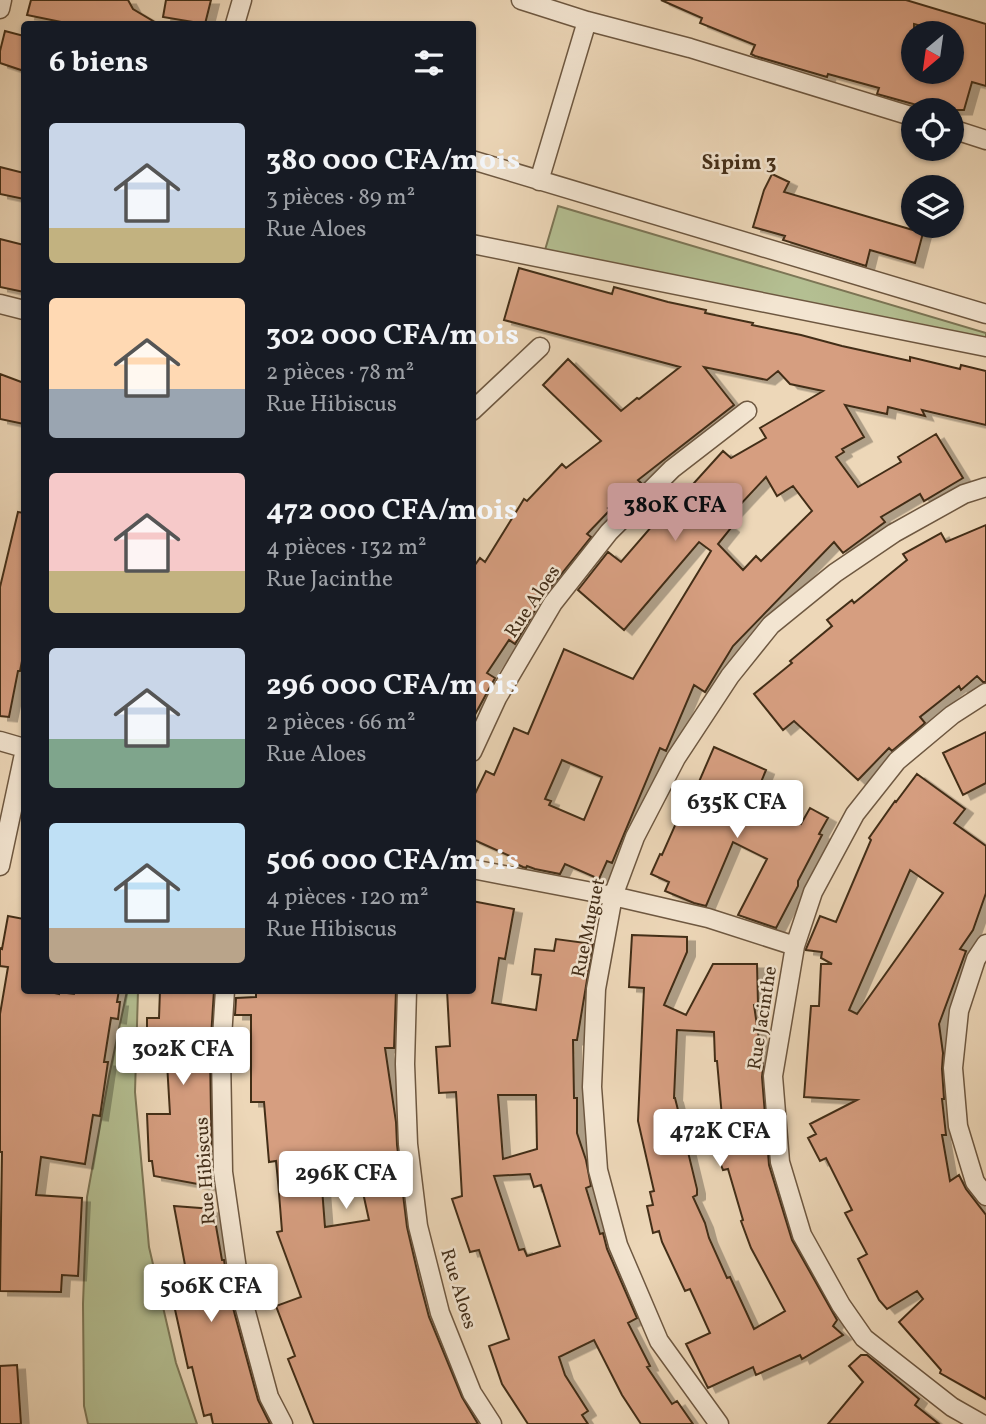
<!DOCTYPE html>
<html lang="fr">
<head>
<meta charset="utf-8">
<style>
  :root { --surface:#171b24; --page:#242831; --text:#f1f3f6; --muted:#9ea1a6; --accent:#c59692 }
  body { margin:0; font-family:Vollkorn,serif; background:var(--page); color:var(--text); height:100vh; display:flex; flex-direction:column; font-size:26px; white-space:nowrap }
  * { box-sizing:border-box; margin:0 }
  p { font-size:23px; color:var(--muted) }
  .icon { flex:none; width:38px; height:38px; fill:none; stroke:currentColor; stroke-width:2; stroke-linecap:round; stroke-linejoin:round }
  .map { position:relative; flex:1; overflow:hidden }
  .drawer { position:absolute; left:21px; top:21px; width:455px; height:973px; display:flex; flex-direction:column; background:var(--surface); border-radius:7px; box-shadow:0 2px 5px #0004 }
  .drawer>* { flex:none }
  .needle { width:46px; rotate:209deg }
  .controls { position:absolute; left:901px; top:21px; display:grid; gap:14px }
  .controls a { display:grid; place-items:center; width:63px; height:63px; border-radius:50%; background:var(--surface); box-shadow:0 2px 5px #0004; font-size:35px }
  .price { position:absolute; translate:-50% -60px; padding:0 16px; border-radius:7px; background:#fff; color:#222; font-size:23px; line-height:46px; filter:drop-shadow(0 2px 4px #0008) }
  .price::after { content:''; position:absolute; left:50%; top:42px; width:21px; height:16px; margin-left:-10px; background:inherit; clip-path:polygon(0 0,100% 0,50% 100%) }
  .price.current { background:var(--accent); color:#111 }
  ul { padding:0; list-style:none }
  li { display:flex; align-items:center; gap:21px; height:175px; padding:0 28px }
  li span { display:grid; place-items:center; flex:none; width:196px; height:140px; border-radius:7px; color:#555 }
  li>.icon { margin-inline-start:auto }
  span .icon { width:84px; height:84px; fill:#fffc; stroke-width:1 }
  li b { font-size:30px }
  h2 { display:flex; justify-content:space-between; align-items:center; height:84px; padding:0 28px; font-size:30px }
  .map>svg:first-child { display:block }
</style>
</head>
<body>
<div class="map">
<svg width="986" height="1424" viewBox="0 0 986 1424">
  <defs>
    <filter id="shadow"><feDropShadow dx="8" dy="4.5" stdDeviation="0" flood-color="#0004"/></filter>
  </defs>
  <rect width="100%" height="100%" fill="#edd7b8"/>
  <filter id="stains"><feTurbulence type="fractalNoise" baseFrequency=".00286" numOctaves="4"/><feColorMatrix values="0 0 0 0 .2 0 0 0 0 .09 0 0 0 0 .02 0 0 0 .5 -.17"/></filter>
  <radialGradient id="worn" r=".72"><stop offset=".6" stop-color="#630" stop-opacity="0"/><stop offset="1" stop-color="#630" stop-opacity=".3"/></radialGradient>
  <!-- green -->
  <path fill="#b4bf92" stroke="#7c7656" stroke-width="2" d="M558,206l428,127v7l-441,-90z
    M127,991h11l-3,101 14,155 27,116 21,61h-109l-4,-18 -1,-102 4,-107 22,-121z"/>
  <!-- building -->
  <path fill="#d69e80" stroke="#432e19" stroke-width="2" fill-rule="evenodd" filter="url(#shadow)" d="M31,0h97l5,9 25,15h-87l-44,-9z
    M166,0h45l-6,24 -42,-7z
    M661,0h245l80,24v62l-14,-4 -8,28h-29l-58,-16 2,-6 -51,-14 -1,3 -72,-21 -4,-2 4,-9 -55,-22 2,-5zM914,24l33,9h5v39h-38z
    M5,31l19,5v35l-24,-8v-12z
    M0,167l24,6v26l-24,-5z
    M772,174l17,8 -5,10 139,41 -8,30 -45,-13 -4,16 -83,-26 2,-4 -32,-9 11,-37z
    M0,239l24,6v47l-24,-5z
    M519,268l93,26 2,-7 54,15 38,8 -1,3 48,10 -1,2 49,10 41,11 68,15v-4l50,12 1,-4 25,6v54l-64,-15 3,6 -37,-9 -1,7 -42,-9 19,32 -22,12 2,3 -8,5 22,30 43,-25 -3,-5 38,-23 27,44 -39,23 -4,-7 -39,23 4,5 -42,31 -9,-11 -101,104 -28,46 -11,-7 -28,66 -6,-3 -48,115 -5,-2 -8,18 -34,-15 -5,10 -25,-5 -8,-3 -1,2 -3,-1 -15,-7 2,-4 -38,-17v-39l14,-29 8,4 20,-47 14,6 36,-85 69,30 78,-128 -12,-9 -75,88 -46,-40 30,-38 13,10 63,-73 2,3 37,-41 8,7 35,-20 -6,-10 63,-37 -33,-7 -12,-13 -11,9 -63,-13 30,38 -96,75 3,3 -33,25 2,2 -23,24 4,3 -48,60 -28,47 -6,-4 -22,33 8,5 -23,42v-151l8,-11 5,4 39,-63 3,2 35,-37 4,4 35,-27 -58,-56 25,-26 53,52 16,-13 2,1 41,-32 -176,-47zM766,477l11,19 16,-10 19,25 -51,50 -5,-5 -13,14 -25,-26 13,-16 -7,-6zM562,760l40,17 -18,43 -35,-15 2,-4 -6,-2z
    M0,374l24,9v41l-24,-5z
    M18,512l6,1v138l-4,20h-2l-9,46 -9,-1v-129z
    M986,525v157h-3l-6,-6 -16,14 -2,-4 -39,31 5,6 -33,28 -3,-3 -31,32 -64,-59 -11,9 -29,-36 38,-31 -2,-2 42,-35 -5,-6 25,-20 2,3 53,-43 -4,-6 38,-21 5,9z
    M986,732v51l-23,12 -20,-42z
    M714,747l52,23 -12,29 47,25 9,-16 18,10 -9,16 3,1 -24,46v5l-22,42 -38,-13 29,-56 -34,-17 -27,64 -12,-3 -29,-12 4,-9 -18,-8 9,-20 2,1 26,-59 4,2z
    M917,774l48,35 -11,14 32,23v47l-13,37 -13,19 6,2 -27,73 4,29 -1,16 2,30h-2l4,36h-4l8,46 9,-6 7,14 20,26v184l-46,-26 1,-3 -42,-48 24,-23 -6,-8 -30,18 -8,-9 -21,-41 9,-5 -22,-41 7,-3 -26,-52 -6,3 -12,-23 8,-4 -6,-10 47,-24 -53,-3 7,-91h8l2,-42h11l-11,-6 1,-6 -16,-2v-1l14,-33 16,6 35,-82 -2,-2 26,-37 1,1zM910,870l33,23 -86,121 -8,-4z
    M472,901l42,8 -9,50 -6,-1 -7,45 44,7 5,-35 -9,-1 3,-25 19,2 2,-12 37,5 -16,96h-4l1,58h3v35l9,27 5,26 -5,2 14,46 3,-1 4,16 30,69 -9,5 22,43 -3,1 25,37 5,-3 16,23h-52l-19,-29 -28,-55 -35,17 6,18 23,36 -6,4 6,9h-60l-26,-40 -13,-38 20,-7 -30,-89 -9,2 -18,-53 10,-3 -6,-104 -17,1 -3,-46 14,-1 -3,-56h25zM498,1095h38l1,54 -34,10zM530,1174l4,13 7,-2 19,61 -33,10 -3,-7 -5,1 -25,-74z
    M8,916l16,3v71h17l18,4v-2l15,2 1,-4h44l-2,12h3l-2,17 -7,-1 -7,44h4l-8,54 -7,-1 -8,49 -44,-7 -5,38 46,3 -4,78 -16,-1 -1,17 -61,-1 2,-139h-2v-138l8,-47 -8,-1v-18l2,1z
    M632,935l55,2v15l-23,53 22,10 27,-51h44l1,40 -4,1 9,62 -1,10 7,88 23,75 45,80 -4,6 10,9 -41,24 -2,-4 -44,20 -3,-8 -45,21 -22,-44 24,-11 -20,-44 -5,2 -23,-49 -3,-11 -6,2 -6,-27 6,-1 -3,-13 4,-1 -16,-70 6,-133 -15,-1zM677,1030l37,2 1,29h2l5,56 -18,3 19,50 5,-1 15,51 -2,1 10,27 34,63 -31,18 -24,-52 -3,1 -18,-40 -4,-15 -12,-26 4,-2v-6l-16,-66h-2v-9l-4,-16h-1z
    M160,990h54l-4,64 2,118 2,15 -60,-11 -2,-15h-3l-2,-47h23l-3,-51h-20v-45h12z
    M256,990h140l-2,58h-9l11,74 1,23 10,82 12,52 10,38 33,80 16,27h-164l-26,-65 7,-3 -19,-50 25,-9 -24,-65 5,-1 -4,-50 -2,-20 -7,1 -5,-60h-13v-87h-16l1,-17 20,-1zM358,1170l11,50 -44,7 -4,-52z
    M174,1206l39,3 9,51h2l5,33 29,107 12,24h-57l-2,-10 -7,2 -12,-49 -4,1 -22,-99 19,-4z
    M861,1355h6l52,44 -4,6 24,19h-111l35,-42 -14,-16z
    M17,1365l4,59h-21v-58z"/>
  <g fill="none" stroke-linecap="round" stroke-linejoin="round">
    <!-- minor casing -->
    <g stroke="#6e5841" stroke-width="21">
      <path id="minor" d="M521,0l66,21 103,27 224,69
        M0,9l2,-9
        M235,24l7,-24
        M952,129l34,11
        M472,160l514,154
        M539,181l48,-160
        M472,244l514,103
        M0,304l24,6
        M472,411l68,-64
        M0,741l24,7
        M472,752l25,-54 56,-95 56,-71 63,-63 75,-58
        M0,866l24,-112
        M472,869l141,27 95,22 87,28
        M986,944l-10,15 -17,52 -6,57 5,58 17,56 11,14
        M225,990l-4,64 2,118 17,118 29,107 14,27
        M407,990l-2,74 3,80 10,82 22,87 32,80 20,31
        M719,1424l-60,-83 -41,-96 -20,-75 -6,-83 4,-98 17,-93 22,-59 41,-79 54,-82 41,-51 64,-52 59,-40 70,-39 22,-7
        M982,1424l-30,-17 -88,-69 -23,-33 -39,-70 -22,-73 -7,-86 22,-130 18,-54 42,-78 42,-53 55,-46 34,-22"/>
    </g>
    <!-- minor -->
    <use href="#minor" stroke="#f3e5d1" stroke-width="18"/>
  </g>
  <g text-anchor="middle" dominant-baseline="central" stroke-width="5" stroke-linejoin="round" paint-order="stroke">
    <!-- street labels -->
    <g font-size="19" fill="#432e19" stroke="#f3e5d1">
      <text transform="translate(533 602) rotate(-56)">Rue Aloes</text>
      <text transform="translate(589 928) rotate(-78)">Rue Muguet</text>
      <text transform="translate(763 1018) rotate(-81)">Rue Jacinthe</text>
      <text transform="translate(206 1171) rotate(-94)">Rue Hibiscus</text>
      <text transform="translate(458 1289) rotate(73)">Rue Aloes</text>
    </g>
    <!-- neighbourhood labels -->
    <g font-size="21" font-weight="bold" fill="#432e19" stroke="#f3e5d1">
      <text x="739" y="163">Sipim 3</text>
    </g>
  </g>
  <rect width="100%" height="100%" filter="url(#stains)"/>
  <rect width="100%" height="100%" fill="url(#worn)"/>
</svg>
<div class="controls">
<a><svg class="needle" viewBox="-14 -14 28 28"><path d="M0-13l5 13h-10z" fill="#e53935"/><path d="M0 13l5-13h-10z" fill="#9ea1a6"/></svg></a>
<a><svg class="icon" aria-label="locate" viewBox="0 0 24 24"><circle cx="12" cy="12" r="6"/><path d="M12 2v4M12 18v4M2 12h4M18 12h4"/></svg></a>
<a><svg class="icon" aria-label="layers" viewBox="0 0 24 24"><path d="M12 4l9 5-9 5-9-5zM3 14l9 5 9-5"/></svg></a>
</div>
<b class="price current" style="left:675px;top:543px">380K CFA</b>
<b class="price" style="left:737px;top:840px">635K CFA</b>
<b class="price" style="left:183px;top:1087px">302K CFA</b>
<b class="price" style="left:720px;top:1169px">472K CFA</b>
<b class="price" style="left:346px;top:1211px">296K CFA</b>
<b class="price" style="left:211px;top:1324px">506K CFA</b>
<section class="drawer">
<h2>6 biens<svg class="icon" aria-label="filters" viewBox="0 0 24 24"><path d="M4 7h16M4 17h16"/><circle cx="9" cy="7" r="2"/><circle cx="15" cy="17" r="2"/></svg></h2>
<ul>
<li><span style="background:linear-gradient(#c9d6e8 75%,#c2b280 0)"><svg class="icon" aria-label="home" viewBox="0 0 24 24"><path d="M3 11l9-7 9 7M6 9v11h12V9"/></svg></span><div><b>380 000 CFA/mois</b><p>3 pièces · 89 m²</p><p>Rue Aloes</p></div></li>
<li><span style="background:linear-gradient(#ffd9b3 65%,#9aa5b1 0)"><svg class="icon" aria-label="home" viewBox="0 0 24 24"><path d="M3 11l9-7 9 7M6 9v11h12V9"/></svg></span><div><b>302 000 CFA/mois</b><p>2 pièces · 78 m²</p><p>Rue Hibiscus</p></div></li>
<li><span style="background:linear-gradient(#f6c9c9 70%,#c2b280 0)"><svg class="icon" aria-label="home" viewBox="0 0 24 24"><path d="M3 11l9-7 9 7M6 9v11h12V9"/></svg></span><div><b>472 000 CFA/mois</b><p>4 pièces · 132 m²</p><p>Rue Jacinthe</p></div></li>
<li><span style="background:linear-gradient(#c9d6e8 65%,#7fa58c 0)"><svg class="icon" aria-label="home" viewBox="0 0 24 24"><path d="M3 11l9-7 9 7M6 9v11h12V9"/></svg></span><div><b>296 000 CFA/mois</b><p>2 pièces · 66 m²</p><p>Rue Aloes</p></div></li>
<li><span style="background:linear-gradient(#bfe0f5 75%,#b9a48a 0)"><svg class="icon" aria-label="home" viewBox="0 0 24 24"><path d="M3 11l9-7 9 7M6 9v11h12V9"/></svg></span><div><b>506 000 CFA/mois</b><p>4 pièces · 120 m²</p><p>Rue Hibiscus</p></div></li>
</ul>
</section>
</div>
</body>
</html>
